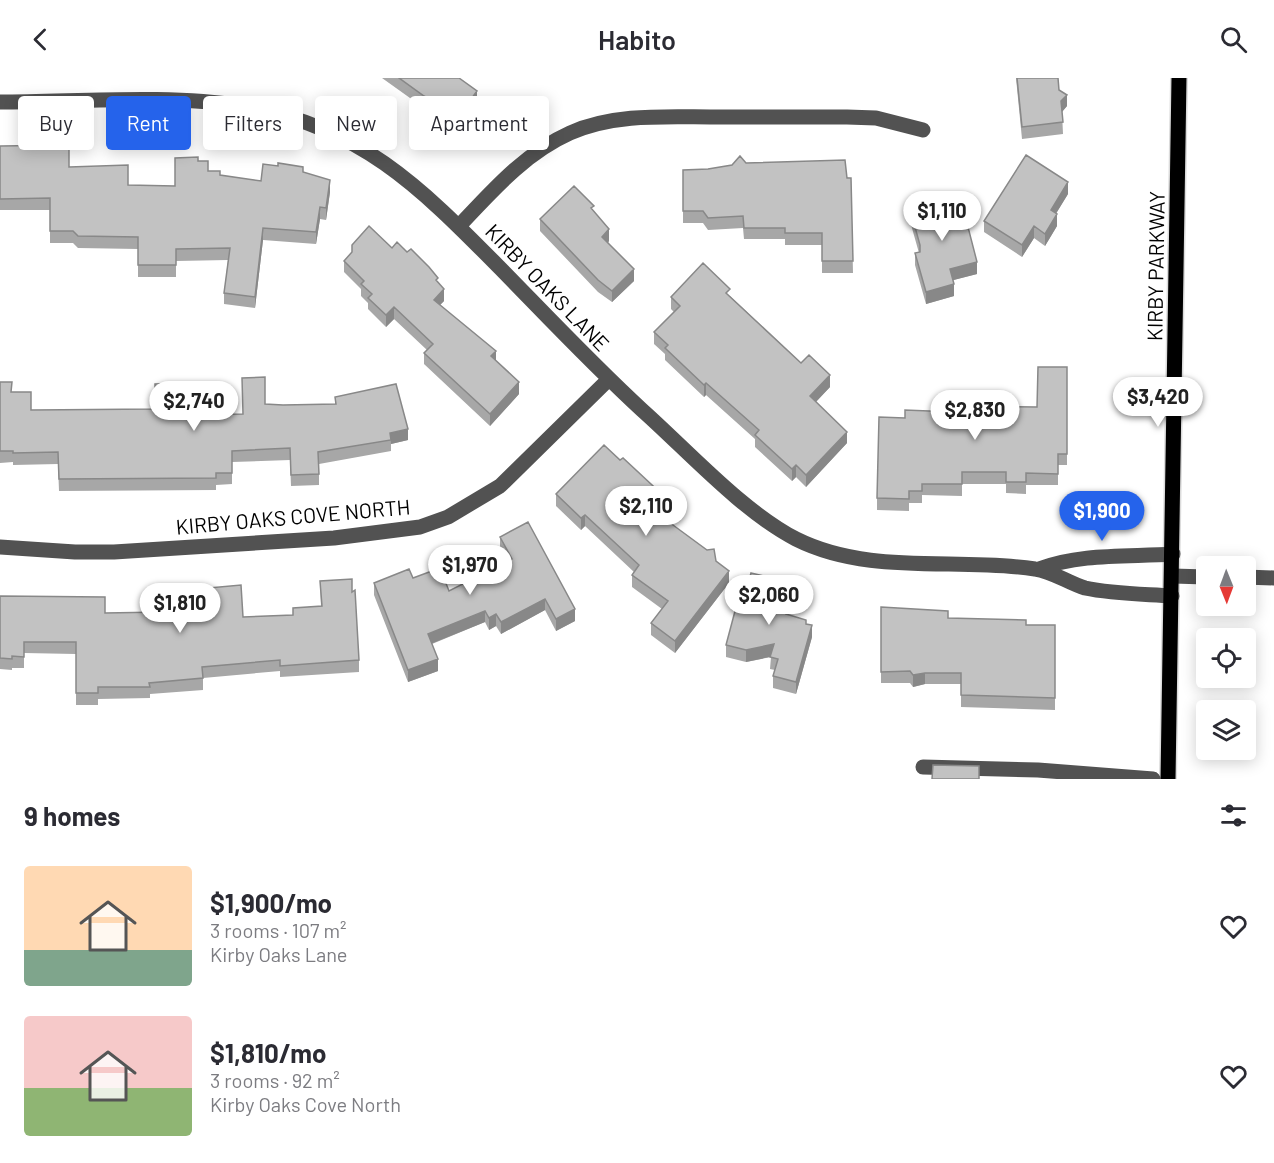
<!DOCTYPE html>
<html lang="en">
<head>
<meta charset="utf-8">
<style>
  :root { --surface:#fff; --page:#f7f7f7; --text:#2b2b33; --muted:#7c7c81; --accent:#2563eb }
  body { margin:0; font-family:Barlow,sans-serif; background:var(--page); color:var(--text); height:100vh; display:flex; flex-direction:column; font-size:22px; white-space:nowrap }
  * { box-sizing:border-box; margin:0 }
  p { font-size:20px; color:var(--muted) }
  .icon { flex:none; width:33px; height:33px; fill:none; stroke:currentColor; stroke-width:2; stroke-linecap:round; stroke-linejoin:round }
  .map { position:relative; height:701px; overflow:hidden }
  .side { display:flex; flex-direction:column; background:var(--surface); flex:1 }
  .side>* { flex:none }
  .banner { position:absolute; left:18px; top:18px; width:600px; height:54px; display:flex; gap:12px }
  .needle { width:39px; rotate:179deg }
  .controls { position:absolute; left:1196px; top:478px; display:grid; gap:12px }
  .controls a { display:grid; place-items:center; width:60px; height:60px; border-radius:6px; background:var(--surface); box-shadow:0 3px 15px #0003; font-size:30px }
  .price { position:absolute; translate:-50% -51px; padding:0 14px; border-radius:21px; background:#fff; color:#222; font-size:20px; line-height:39px; filter:drop-shadow(0 2px 3px #0008) }
  .price::after { content:''; position:absolute; left:50%; top:36px; width:18px; height:14px; margin-left:-9px; background:inherit; clip-path:polygon(0 0,100% 0,50% 100%) }
  .price.on { background:var(--accent); color:#fff }
  ul { padding:0; list-style:none }
  li { display:flex; align-items:center; gap:18px; height:150px; padding:0 24px }
  li span { display:grid; place-items:center; flex:none; width:168px; height:120px; border-radius:6px; color:#555 }
  li>.icon { margin-inline-start:auto }
  span .icon { width:72px; height:72px; fill:#fffc; stroke-width:1 }
  li b { font-size:26px }
  h2 { display:flex; justify-content:space-between; align-items:center; height:72px; padding:0 24px; font-size:26px }
  .pill { padding:0 21px; border-radius:6px; background:var(--surface); box-shadow:0 3px 15px #0003; font-size:21px; line-height:54px }
  .pill.on { background:var(--accent); color:#fff }
  header { display:flex; justify-content:space-between; align-items:center; height:78px; padding:0 24px; background:var(--surface); font-size:27px; font-weight:600 }
  .map>svg:first-child { display:block }
</style>
</head>
<body>
<header><svg class="icon" aria-label="back" viewBox="0 0 24 24"><path d="M15 5l-7 7 7 7"/></svg>Habito<svg class="icon" aria-label="search" viewBox="0 0 24 24"><circle cx="10" cy="10" r="6"/><path d="M15 15l6 6"/></svg></header>
<div class="map">
<svg width="1274" height="701" viewBox="0 0 1274 701">
  <rect width="100%" height="100%" fill="#fff"/>
  <g fill="none" stroke-linecap="round" stroke-linejoin="round">
    <!-- major casing -->
    <g stroke="#dbdbdb" stroke-width="18">
      <path id="major" d="M1168,701l11,-701"/>
    </g>
    <!-- minor -->
    <path stroke="#525252" stroke-width="15" d="M0,24c76,0 168,-8 242,4 117,19 178,81 257,161 47,48 93,97 143,143 46,41 100,101 154,129 74,37 160,18 239,30 17,2 33,14 50,19 28,6 59,6 87,8
      M459,148c33,-35 66,-73 111,-93 45,-20 97,-16 144,-16 44,0 89,0 133,0l29,1 47,12
      M0,469l75,5h39l220,-14 86,-11 28,-10 52,-31 109,-107
      M1039,491c41,-16 90,-12 134,-15
      M1173,498l33,1
      M1245,499l29,1
      M923,689l115,3 115,9"/>
    <!-- major -->
    <use href="#major" stroke="#000" stroke-width="15"/>
  </g>
  <!-- wall -->
  <path fill="#a7a7a7" d="M382,0h77l18,25 -18,24 -19,-14 -2,3 -14,-8z
    M1016,0h42l1,12 8,16 -5,6 1,22 -41,5z
    M0,68l128,39 47,1 23,-25 10,10 12,4 41,6 42,-9 27,20 -4,28 -6,-1 -4,25 -53,-4 -8,68 -31,-4v-11l4,-33 -52,1v16h-38v-28l-60,-1 -5,-5h-23v-33h-50z
    M746,85l105,15 2,95h-31v-28h-37v-6h-41l-1,-11 -35,2 -5,-7h-20v-53l25,-1z
    M1068,116l-12,19 1,13 -12,20 -11,-8 -12,19 -38,-25v-11z
    M910,131l67,65 -24,6 1,16 -28,8 -11,-39v-12h4l-9,-32z
    M594,133l15,30 -1,2 26,38 -22,21 -14,-10 -58,-61v-12z
    M392,170l46,35 6,18 -4,4 56,56 23,33 -29,32 -66,-62v-11l3,-3 -33,-31 -8,8 -18,-18v-6l-7,-7v-7l-17,-17v-11z
    M730,218l71,67 29,24 -14,15 31,41 -41,44 -10,-10 -4,4 -37,-34v-8l-49,-44 -2,2 -39,-37v-6l-11,-10v-12l20,-20 -3,-3v-12z
    M1067,289v98h-9v20h-32v9l-20,-1v-9h-44v12l-40,-1v8h-13v8l-32,-1v-12l101,-85 59,-6z
    M0,304l31,28 156,5 56,-1 22,-10 18,1 52,-1v-7l73,43 -17,4v7l-72,13v21l-28,1 -1,-26 -58,2v22l-16,1v5l-157,1 -1,-27 -45,1v-3l-13,1z
    M620,382l46,38v19l-1,1 51,43 13,22 -54,70 -24,-18v-12l11,-14 -30,-22v-12l2,-3 -49,-46 -4,4 -25,-24v-12z
    M500,459l75,84 -19,10 -11,-21 -44,24 -5,-8 -7,4 -4,-8 -53,22 6,27 -30,11 -34,-87v-12l39,-5 36,13 58,-30 -7,-12z
    M320,503l39,79v12l-79,5v-6l-77,7v12l-53,4v4l-52,1v6h-22v-51l-52,-1v15h-12v2l-12,-1v-73l105,17 57,-1v-17l81,22 50,-2v-7l28,-2z
    M748,506l33,8 -4,15 11,8 18,9 6,13 -16,57 -23,-6v-12l2,-6 -5,-1 1,-12 -25,5 -20,-5v-12z
    M881,529l67,11 78,7h29v85l-94,-3v-23h-36l-12,3 -3,-4h-29z"/>
  <!-- shaded-wall -->
  <path fill="#888" d="M477,13v12l-18,24v-11z
    M1067,17v11l-6,7v-12z
    M440,23v12l-2,3v-12z
    M330,102v12l-4,28v-12z
    M1068,104v12l-17,28v-12z
    M320,129v12l-4,25v-12z
    M1057,136v12l-12,20v-12z
    M1034,148v12l-12,19v-12z
    M263,150v12l-8,68v-11z
    M609,151v12l-7,8v-12z
    M977,184v12l-27,7v-12z
    M634,191v12l-22,21v-11z
    M954,206v12l-28,8v-12z
    M444,211v12l-10,10v-11z
    M394,229v12l-8,8v-12z
    M496,273v12l-5,-7z
    M830,297v12l-20,21v-12z
    M519,304v12l-29,32v-12z
    M706,305v12l-2,2v-12z
    M408,351v11l-17,4 -1,-11z
    M847,354v11l-41,44v-12z
    M796,387v12l-4,4v-12z
    M666,420v19l-8,8v-11l5,-13z
    M585,437v11l-4,4v-12z
    M729,493v12l-54,70v-12z
    M781,502v12l-7,26v-12z
    M545,521v11l-44,24v-12z
    M575,531v12l-19,10v-12z
    M485,533v11l-57,23v-11z
    M496,536v12l-7,4v-12z
    M812,547v12l-16,57v-12z
    M774,566v12l-28,6v-12z
    M438,581v12l-30,11v-12z
    M925,595v11l-12,3v-12z"/>
  <!-- building -->
  <path fill="#c2c2c2" stroke="#888" stroke-width="1.5" d="M399,0h60l18,13 -18,25 -19,-15 -2,3 -14,-8z
    M1017,0h41l1,12 8,5 -6,6 2,21 -41,5z
    M69,67v22l59,-2v20l47,1v-28l23,-1v4h10v10h12v4l41,6 2,-17 15,2v-3l25,4v5l27,8 -4,28 -6,-1 -4,25 -53,-4 -8,69 -31,-4 6,-45 -54,1v16h-38v-28l-60,-1 -5,-5h-23v-33l-50,1v-53z
    M1026,77l42,27 -17,28 6,4 -12,20 -11,-8 -12,19 -38,-24z
    M740,78l6,7 99,-3 2,18h4l2,83h-31v-28h-37v-5h-41l-1,-12 -35,2 -5,-7h-20v-41l25,-1 24,-4z
    M574,108l20,20 -3,2 18,21 -7,8 32,32 -22,22 -14,-11 -58,-61z
    M960,118l17,66 -27,7 4,15 -28,8 -11,-39 5,-1v-7l-10,-36z
    M369,148l23,22 5,-6 10,10 4,-3 18,18 9,11 -2,2 8,9 -10,11 62,51 -5,5 28,26 -29,32 -66,-61 9,-9 -39,-37 -8,8 -18,-17 4,-4 -11,-10 3,-3 -20,-20 8,-9v-7z
    M703,185l27,26 -4,4 75,70 8,-8 21,20 -20,21 37,36 -41,43 -10,-10 -4,4 -37,-34 4,-5 -53,-47 -2,2 -39,-37 3,-3 -14,-13 26,-26 -9,-9z
    M1038,289h29v87h-9v20l-32,-1v9h-20v-10h-44v12h-40v7h-13v8l-32,-1 2,-81 26,1v-8l73,3v-7l59,1z
    M265,299v27l18,1 53,-1 -1,-7 61,-13 12,45 -18,4 1,7 -73,12 1,22 -28,1 -1,-27 -58,3v22h-16v5l-157,1 -1,-27 -45,1v-2h-13v-69h12l-1,10h20v18l124,-1v-25l32,-1v32l56,-1 -1,-36z
    M604,367l16,15 3,-2 43,40 -3,3 3,4 -8,9 49,36 7,-1 2,12 13,10 -54,70 -24,-18 17,-22 -36,-26 7,-10 -54,-50 -4,3 -25,-24z
    M528,444l47,87 -19,10 -11,-20 -44,23 -5,-8 -7,4 -4,-7 -57,23 10,25 -30,11 -34,-87 35,-14 4,9 27,-10 9,23 63,-32 -12,-22z
    M751,495l30,7 -7,26 14,4 -2,4 20,6v4l6,1 -16,57 -23,-6 5,-17 -8,-2 4,-13 -28,6 -20,-5 17,-64 5,3z
    M352,501v13l3,-2 4,70 -79,6v-6l-78,7 1,11 -54,5 1,4h-52v6h-22v-51h-52v15l-12,-1v3l-12,-1v-62l105,1v16l58,-1 -1,-17 14,-2v-2l65,-6 2,32 50,-2v-7l29,-2 -2,-25z
    M881,529l67,4v7l78,2v5h29v73l-94,-3v-22h-36l-12,2 -3,-4 -29,1z
    M933,687l46,1v13h-47z"/>
  <g text-anchor="middle" dominant-baseline="central" stroke-width="6" stroke-linejoin="round" paint-order="stroke">
    <!-- street labels -->
    <g font-size="21" fill="#000" stroke="#fff">
      <text transform="translate(1155 188) rotate(-89)">KIRBY PARKWAY</text>
      <text transform="translate(548 209) rotate(46)">KIRBY OAKS LANE</text>
      <text transform="translate(293 438) rotate(-5)">KIRBY OAKS COVE NORTH</text>
    </g>
  </g>
</svg>
<div class="controls">
<a><svg class="needle" viewBox="-14 -14 28 28"><path d="M0-13l5 13h-10z" fill="#e53935"/><path d="M0 13l5-13h-10z" fill="#7c7c81"/></svg></a>
<a><svg class="icon" aria-label="locate" viewBox="0 0 24 24"><circle cx="12" cy="12" r="6"/><path d="M12 2v4M12 18v4M2 12h4M18 12h4"/></svg></a>
<a><svg class="icon" aria-label="layers" viewBox="0 0 24 24"><path d="M12 4l9 5-9 5-9-5zM3 14l9 5 9-5"/></svg></a>
</div>
<b class="price" style="left:942px;top:164px">$1,110</b>
<b class="price" style="left:1158px;top:350px">$3,420</b>
<b class="price" style="left:194px;top:354px">$2,740</b>
<b class="price" style="left:975px;top:363px">$2,830</b>
<b class="price" style="left:646px;top:459px">$2,110</b>
<b class="price on" style="left:1102px;top:464px">$1,900</b>
<b class="price" style="left:470px;top:518px">$1,970</b>
<b class="price" style="left:769px;top:548px">$2,060</b>
<b class="price" style="left:180px;top:556px">$1,810</b>
<div class="banner">
<a class="pill">Buy</a>
<a class="pill on">Rent</a>
<a class="pill">Filters</a>
<a class="pill">New</a>
<a class="pill">Apartment</a>
</div>
</div>
<section class="side">
<h2>9 homes<svg class="icon" aria-label="filters" viewBox="0 0 24 24"><path d="M4 7h16M4 17h16"/><circle cx="9" cy="7" r="2"/><circle cx="15" cy="17" r="2"/></svg></h2>
<ul>
<li><span style="background:linear-gradient(#ffd9b3 70%,#7fa58c 0)"><svg class="icon" aria-label="home" viewBox="0 0 24 24"><path d="M3 11l9-7 9 7M6 9v11h12V9"/></svg></span><div><b>$1,900/mo</b><p>3 rooms · 107 m²</p><p>Kirby Oaks Lane</p></div><svg class="icon" aria-label="heart" viewBox="0 0 24 24"><path d="M12 20l-8-8c-3-5 5-10 8-4 3-6 11-1 8 4z"/></svg></li>
<li><span style="background:linear-gradient(#f6c9c9 60%,#8fb573 0)"><svg class="icon" aria-label="home" viewBox="0 0 24 24"><path d="M3 11l9-7 9 7M6 9v11h12V9"/></svg></span><div><b>$1,810/mo</b><p>3 rooms · 92 m²</p><p>Kirby Oaks Cove North</p></div><svg class="icon" aria-label="heart" viewBox="0 0 24 24"><path d="M12 20l-8-8c-3-5 5-10 8-4 3-6 11-1 8 4z"/></svg></li>
</ul>
</section>
</body>
</html>
